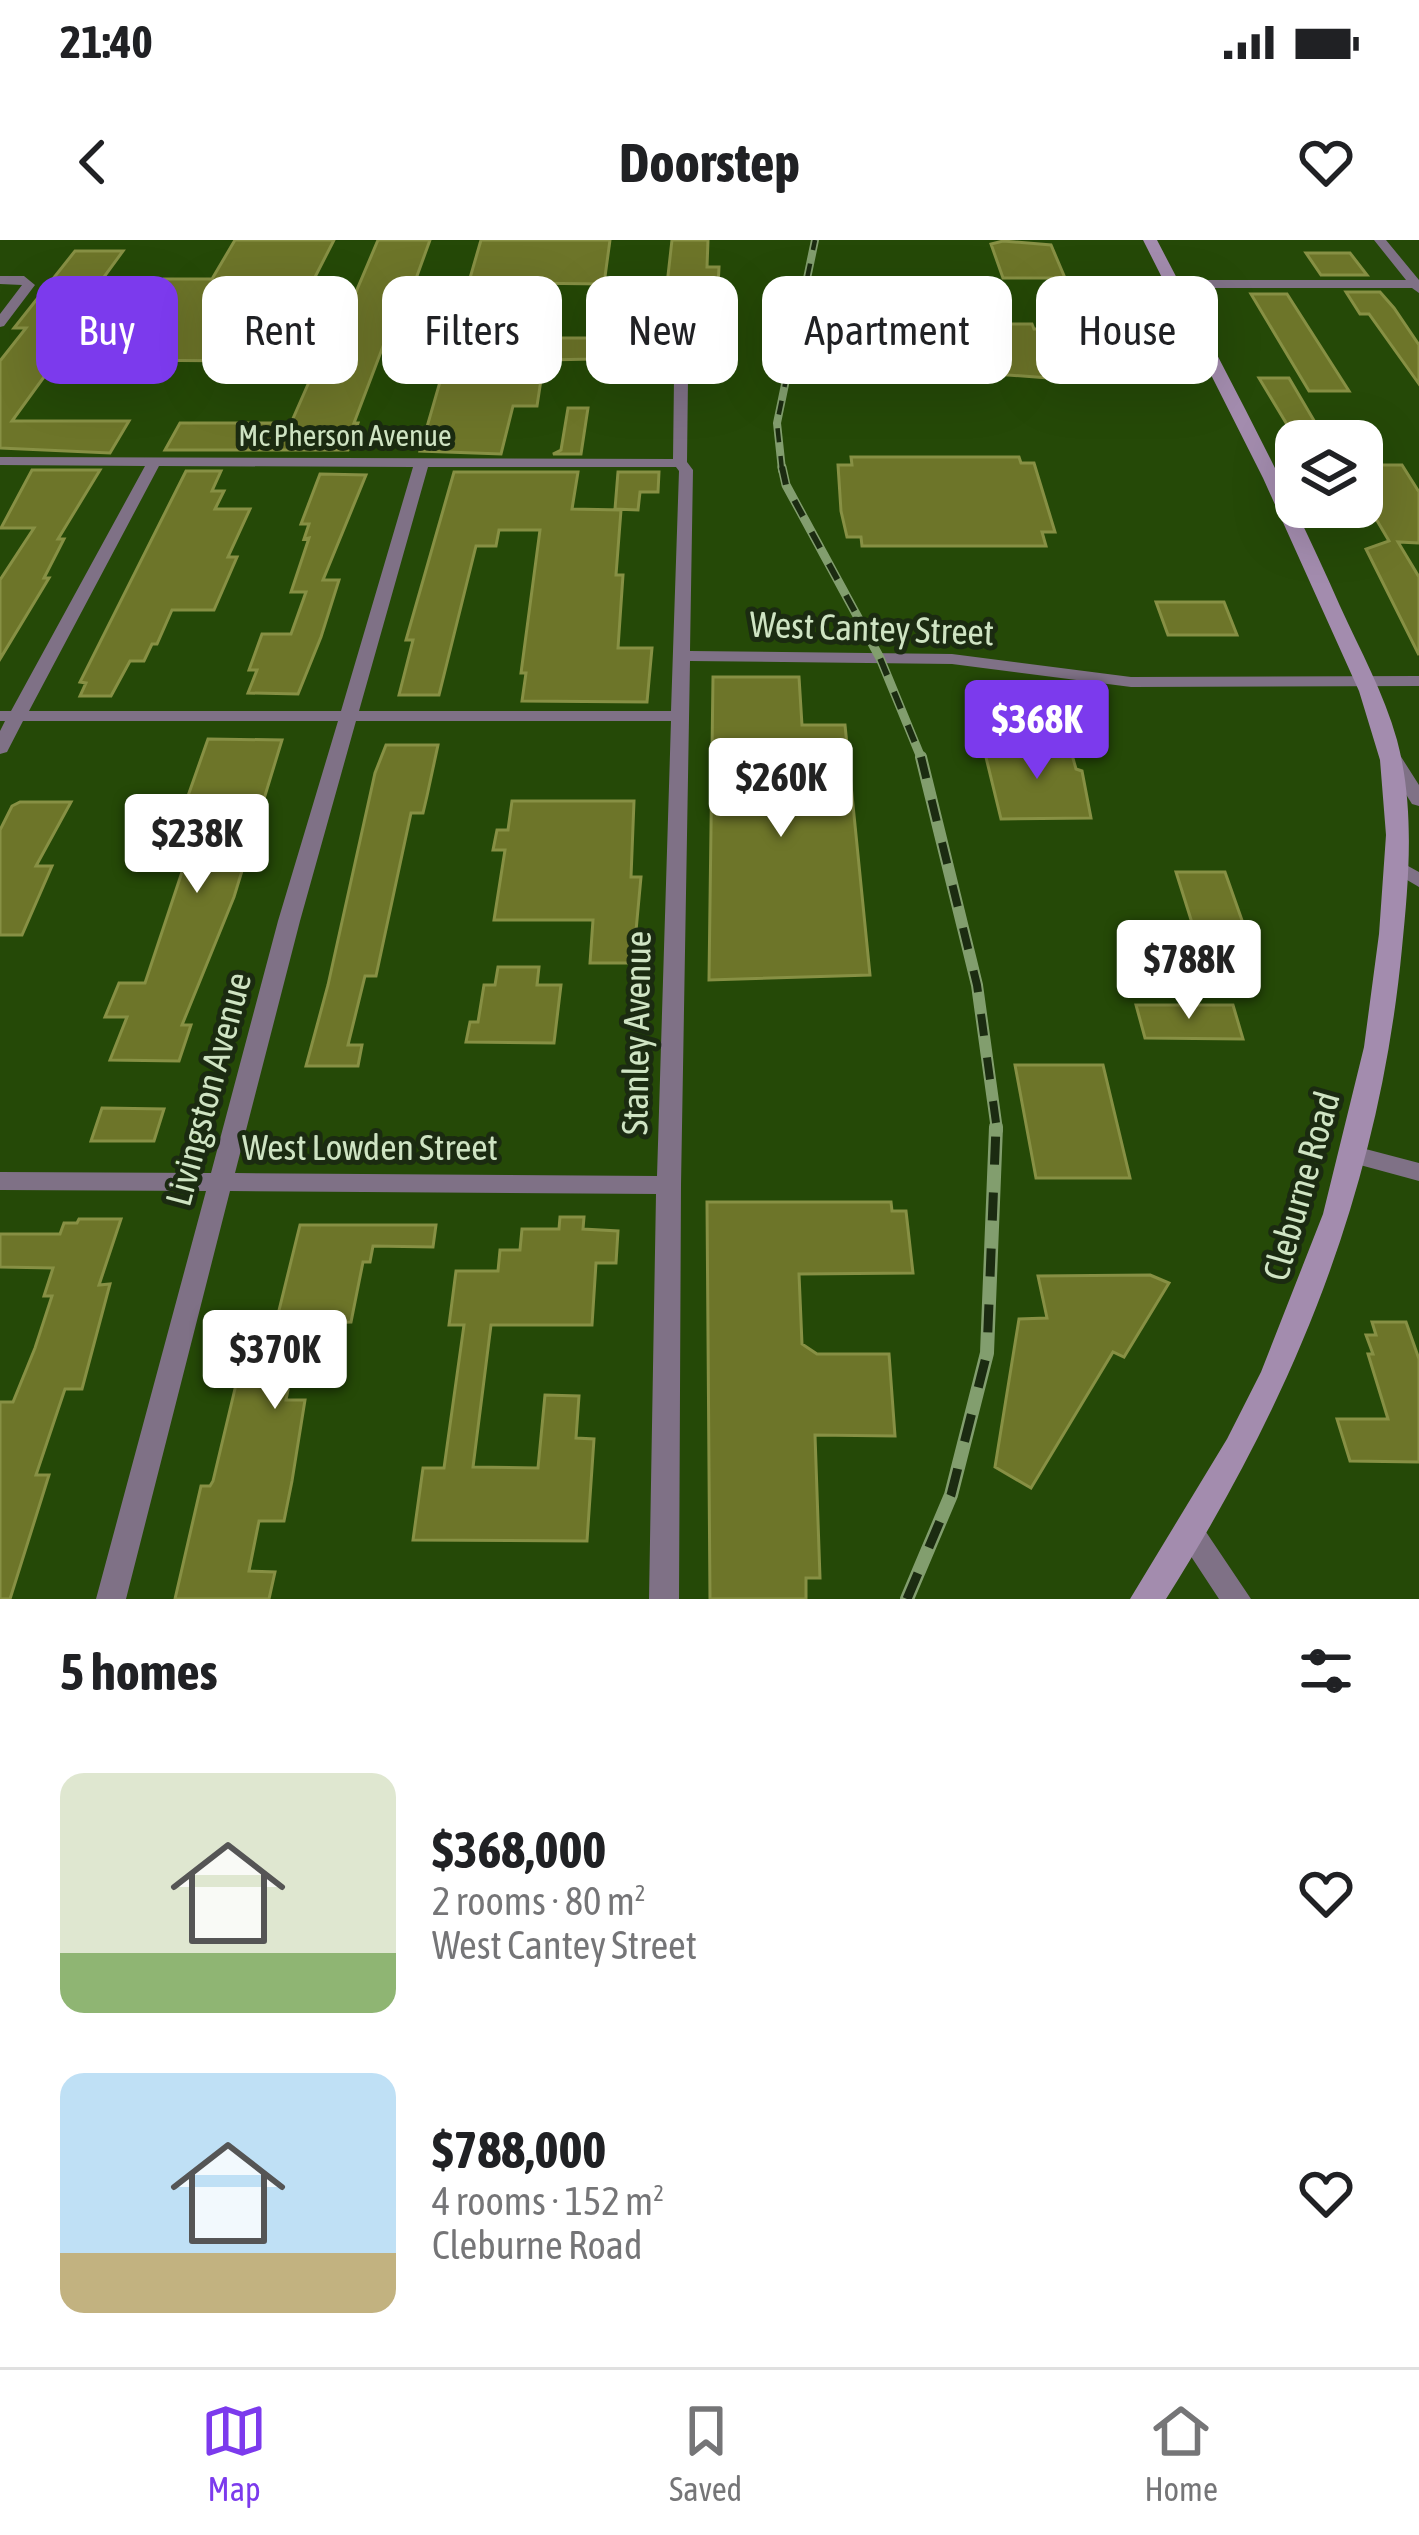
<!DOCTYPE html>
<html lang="en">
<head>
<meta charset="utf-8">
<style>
  :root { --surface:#fff; --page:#f2f2f2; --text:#202124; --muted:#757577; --line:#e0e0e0; --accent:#7c3aed }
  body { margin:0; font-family:"Asap Condensed",sans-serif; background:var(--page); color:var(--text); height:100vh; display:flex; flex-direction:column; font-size:45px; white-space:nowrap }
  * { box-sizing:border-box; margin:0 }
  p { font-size:39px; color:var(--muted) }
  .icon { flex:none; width:66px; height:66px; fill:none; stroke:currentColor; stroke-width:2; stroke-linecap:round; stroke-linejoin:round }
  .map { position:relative; height:1359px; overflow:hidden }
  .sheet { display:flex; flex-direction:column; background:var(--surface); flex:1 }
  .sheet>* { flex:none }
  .guide { position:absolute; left:36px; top:36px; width:1347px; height:108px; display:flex; gap:24px }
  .tools { position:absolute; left:1275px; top:180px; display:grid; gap:24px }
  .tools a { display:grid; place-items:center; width:108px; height:108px; border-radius:24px; background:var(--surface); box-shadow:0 12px 48px #0002; font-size:60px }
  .price { position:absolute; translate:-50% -102px; padding:0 27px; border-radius:12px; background:#fff; color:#222; font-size:39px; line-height:78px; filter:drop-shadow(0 3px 6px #0008) }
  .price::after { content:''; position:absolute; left:50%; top:72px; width:36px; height:27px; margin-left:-18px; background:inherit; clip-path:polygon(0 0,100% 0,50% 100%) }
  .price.active { background:var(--accent); color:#fff }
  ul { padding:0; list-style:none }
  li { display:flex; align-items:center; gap:36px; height:300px; padding:0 60px }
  li span { display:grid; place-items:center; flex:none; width:336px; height:240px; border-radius:24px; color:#555 }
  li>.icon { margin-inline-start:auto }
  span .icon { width:144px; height:144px; fill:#fffc; stroke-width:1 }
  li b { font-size:51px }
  h2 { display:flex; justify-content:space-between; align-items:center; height:144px; padding:0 60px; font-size:51px }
  .tag { padding:0 42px; border-radius:24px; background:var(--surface); box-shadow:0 12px 48px #0002; font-size:42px; line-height:108px }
  .tag.active { background:var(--accent); color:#fff }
  .status { display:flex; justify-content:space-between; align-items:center; height:84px; padding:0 60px; background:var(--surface); direction:ltr }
  .status svg { height:33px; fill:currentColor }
  header { display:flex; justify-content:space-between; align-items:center; height:156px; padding:0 60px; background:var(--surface); font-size:54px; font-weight:700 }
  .menu { display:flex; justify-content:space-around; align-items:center; height:168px; border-top:3px solid var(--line); background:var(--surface); font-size:33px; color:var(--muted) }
  .menu a { display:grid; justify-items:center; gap:6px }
  .menu .active { color:var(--accent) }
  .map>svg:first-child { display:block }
</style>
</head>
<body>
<div class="status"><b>21:40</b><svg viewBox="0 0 49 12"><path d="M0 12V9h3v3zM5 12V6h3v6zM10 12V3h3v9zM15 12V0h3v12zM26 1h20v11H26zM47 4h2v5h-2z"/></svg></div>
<header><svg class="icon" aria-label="back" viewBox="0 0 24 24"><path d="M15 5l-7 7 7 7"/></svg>Doorstep<svg class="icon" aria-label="heart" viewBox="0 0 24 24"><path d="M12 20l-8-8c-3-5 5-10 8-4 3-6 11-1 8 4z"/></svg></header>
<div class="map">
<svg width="1419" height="1359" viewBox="0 0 1419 1359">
  <rect width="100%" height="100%" fill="#254907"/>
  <!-- building -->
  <path fill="#6d7529" stroke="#879044" stroke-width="3" d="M235,0h99l-62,121 -167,-1 14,-23h7l38,-58h48z
    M378,0h52l-29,80h-8l-39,103h4l-10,27h-183l15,-27h111l40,-91h8z
    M481,0h129l-6,44 -83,-1 -14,55h92l-4,21 -51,1 -7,46h-24l-12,48 -81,-3z
    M672,0h36l-1,27h12l-5,97 -86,-5 1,-21h32z
    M1003,1l48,4 14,33h-62l-12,-34z
    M75,11h48l-71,97h13l-53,73h117l-19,32 -110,-5v-87l26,-33h-12z
    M1306,13h44l17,22h-46z
    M1346,52h34l14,16 25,37v39l-50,-70h-9z
    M1251,54h36l62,97h-40z
    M944,84h88l2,5h15l11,33 -13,6 3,10 -97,-7z
    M1259,138h30l37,63h-29z
    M568,168h20l-7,46h-28l8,-4z
    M851,217h168l2,6h13l21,69h-13l4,14h-184l-1,-9h-14l-6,-26 -3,-46h14z
    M1362,225h40l17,27v51l-21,-1 21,35v78l-53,-106 23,-8 -27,-46z
    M32,230h68l-42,69h6l-20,39h5l-49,81v-79l34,-52h-33z
    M186,231h35l-9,20h12l-9,18h35l-22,48h9l-23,53h-42l-15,34h-5l-8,17h-14l-19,35h-31l6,-13 -6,-1z
    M454,232h124l-6,37 49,1 -5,65h7l-5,73h34l-5,54 -125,-1 4,-28h-5l19,-143h-41l-3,16h-20l-37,149h-40l14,-55h-7z
    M618,232h41l-1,20h-18l-2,18 -23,-1z
    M320,234l46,1 -43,105h16l-18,57 -23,57 -50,-1 9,-23h-8l13,-36h29l15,-42h-15l18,-54 -5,1 5,-15h-8z
    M1156,362h68l13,33h-69z
    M713,437h86l3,48h43l25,250 -161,5z
    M208,499l74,1 -48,157 -52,128h9l-12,36 -69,-1 17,-43h-22l14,-34h26l41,-123h-7l4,-10h-14z
    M1069,504l7,25 6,2 9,47 -90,1 -18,-74z
    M386,505h52l-11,51 -4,17h-12l-35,163h-11l-17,69h14l-4,21h-52l22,-81 47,-212z
    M512,561h122l-3,76h10l-8,86h-43l3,-43h-99l11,-70h-12l4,-20h11z
    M20,562h51l-35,64h16l-30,69h-22v-105l12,-24z
    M1176,632h49l19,54h-51z
    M498,727h41l-2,18h24l-7,58 -88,-1 4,-20h8l6,-37h11z
    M1136,765h97l10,34 -98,-1z
    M1015,825h88l27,113h-94z
    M102,868l62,1 -10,32h-63z
    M707,962h184l1,9h14l7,62 -114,1 3,70 15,10h72l6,82 -80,-1 5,143h-14v21h-96z
    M560,977h24l-1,12 35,2 -2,32h-20l-4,62h-101l-18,142 65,1 7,-73 34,1 -3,42 18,1 -7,102 -174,-1 10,-72h21l20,-143h-15l7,-54h42l2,-21h20l2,-21h37z
    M79,979h42l-22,66 11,-1 -28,105h-17l-29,86h13l-39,124h-10v-197h13l22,-54 17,-52h-8l9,-28 -53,-1v-33h60l4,-11h13z
    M300,985h136l-3,22 -60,-1 -3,16h-7l-12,60 -50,2 -15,76h19l-13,81 -8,40h-25l-10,50 26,1 -6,27h-94l26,-113h9l3,-5 31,-130h25z
    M1150,1035l19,8 -45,74 -11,-5 -82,136 -36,-21 24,-148 28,-1 -9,-42z
    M1372,1082h34l13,37v103l-69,-1 -13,-42h51l-20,-65h5l-7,-19h10z"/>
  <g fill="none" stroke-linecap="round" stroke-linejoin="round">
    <!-- street -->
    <path fill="#7f7186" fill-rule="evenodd" d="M1374,0h12l33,40v13l-7,-5h-240l-6,-4 6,-4h234z
      M0,36h24l11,9 -31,41 -4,1v-13l22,-29 -22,-1z
      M681,134l7,4 -1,84 6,8 -3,181 262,3 179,23 288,-1v10l-288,1 -179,-23 -262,-3 -9,524 -2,414h-30l7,-405 -426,-3 -104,408h-30l110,-408 -206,-1v-18l211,1 67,-252 60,-200h-315l-16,31 -7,2v-23l5,-10h-5v-10h11l134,-245 -145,-1v-8l673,2 1,-81zM159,226l254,1 -72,244h-312zM428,227h248l3,4 -8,240h-312zM356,481h315l-14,455 -422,-3 65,-252z
      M1391,510l7,2 21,33v21l-7,-2 -30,-48z
      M1397,620l22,12v15l-29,-17 -3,-4 3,-4z
      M1358,907l61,16v18l-70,-19 -3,-6 3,-6z
      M1190,1279l10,4 51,76h-32l-44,-67 5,-9z"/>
    <!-- secondary -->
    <path fill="#a38cae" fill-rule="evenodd" d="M1143,0h14c63,121 128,241 183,366 20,44 44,87 57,134 18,67 12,139 5,208 -23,241 -107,447 -236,651h-36l97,-160 34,-67 62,-158 41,-167 15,-113 7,-99 -6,-75 -21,-69 -96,-213z"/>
    <!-- rail-far3 casing -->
    <g stroke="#829e6e" stroke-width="8">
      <path id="rail-far3" d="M782,230l-5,-47 38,-183"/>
    </g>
    <!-- rail-far2 casing -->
    <g stroke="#829e6e" stroke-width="9">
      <path id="rail-far2" d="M782,227l4,18 94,173 42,102"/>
    </g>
    <!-- rail-far1 casing -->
    <g stroke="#829e6e" stroke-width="12">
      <path id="rail-far1" d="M921,517l56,228 20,145"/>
    </g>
    <!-- rail casing -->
    <g stroke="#829e6e" stroke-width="14">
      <path id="rail" d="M907,1359l44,-104 36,-142 9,-226"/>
    </g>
    <!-- rail-far3 -->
    <use href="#rail-far3" stroke="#1b2b11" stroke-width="4.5" stroke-dasharray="14" stroke-linecap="butt"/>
    <!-- rail-far2 -->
    <use href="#rail-far2" stroke="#1b2b11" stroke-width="6" stroke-dasharray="18" stroke-linecap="butt"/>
    <!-- rail-far1 -->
    <use href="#rail-far1" stroke="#1b2b11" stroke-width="8" stroke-dasharray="22" stroke-linecap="butt"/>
    <!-- rail -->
    <use href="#rail" stroke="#1b2b11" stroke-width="9" stroke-dasharray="28" stroke-linecap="butt"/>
  </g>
  <g text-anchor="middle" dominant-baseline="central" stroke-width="10" stroke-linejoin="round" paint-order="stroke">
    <!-- far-street labels -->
    <g font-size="30" fill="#cfe4c3" stroke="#1b2b11">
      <text x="345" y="195">Mc Pherson Avenue</text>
    </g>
    <!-- street labels -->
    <g font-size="36" fill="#cfe4c3" stroke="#1b2b11">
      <text transform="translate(872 388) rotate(2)">West Cantey Street</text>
      <text transform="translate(636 793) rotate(-89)">Stanley Avenue</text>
      <text transform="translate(208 849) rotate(-75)">Livingston Avenue</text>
      <text x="370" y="907">West Lowden Street</text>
      <text transform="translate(1301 946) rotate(-74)">Cleburne Road</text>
    </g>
  </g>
</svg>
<div class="tools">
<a><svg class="icon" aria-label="layers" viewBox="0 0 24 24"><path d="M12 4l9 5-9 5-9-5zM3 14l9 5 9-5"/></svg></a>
</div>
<b class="price active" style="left:1037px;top:542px">$368K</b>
<b class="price" style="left:781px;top:600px">$260K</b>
<b class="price" style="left:197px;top:656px">$238K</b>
<b class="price" style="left:1189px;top:782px">$788K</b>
<b class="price" style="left:275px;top:1172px">$370K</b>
<div class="guide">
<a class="tag active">Buy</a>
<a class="tag">Rent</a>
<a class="tag">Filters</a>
<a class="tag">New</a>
<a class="tag">Apartment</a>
<a class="tag">House</a>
</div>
</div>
<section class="sheet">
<h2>5 homes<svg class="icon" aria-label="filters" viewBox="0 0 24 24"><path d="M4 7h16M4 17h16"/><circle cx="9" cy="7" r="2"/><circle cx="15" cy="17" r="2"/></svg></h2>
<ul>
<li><span style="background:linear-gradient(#dfe7d0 75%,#8fb573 0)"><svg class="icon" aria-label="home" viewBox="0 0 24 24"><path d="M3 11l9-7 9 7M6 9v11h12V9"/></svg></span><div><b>$368,000</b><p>2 rooms · 80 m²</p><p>West Cantey Street</p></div><svg class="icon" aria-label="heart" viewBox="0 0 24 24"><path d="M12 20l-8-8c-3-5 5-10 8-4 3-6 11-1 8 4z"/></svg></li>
<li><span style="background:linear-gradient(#bfe0f5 75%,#c2b280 0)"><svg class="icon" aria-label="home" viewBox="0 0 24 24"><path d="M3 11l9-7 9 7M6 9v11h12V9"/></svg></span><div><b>$788,000</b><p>4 rooms · 152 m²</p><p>Cleburne Road</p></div><svg class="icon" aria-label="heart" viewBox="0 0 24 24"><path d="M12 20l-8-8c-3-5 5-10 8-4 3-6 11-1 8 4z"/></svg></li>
</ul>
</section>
<nav class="menu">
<a class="active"><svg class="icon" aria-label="map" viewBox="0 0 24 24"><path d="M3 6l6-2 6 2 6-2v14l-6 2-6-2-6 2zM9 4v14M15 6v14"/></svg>Map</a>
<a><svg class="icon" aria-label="saved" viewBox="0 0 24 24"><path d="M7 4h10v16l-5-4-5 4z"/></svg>Saved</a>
<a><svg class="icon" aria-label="home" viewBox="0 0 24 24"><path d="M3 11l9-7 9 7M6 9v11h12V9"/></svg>Home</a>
</nav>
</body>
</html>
